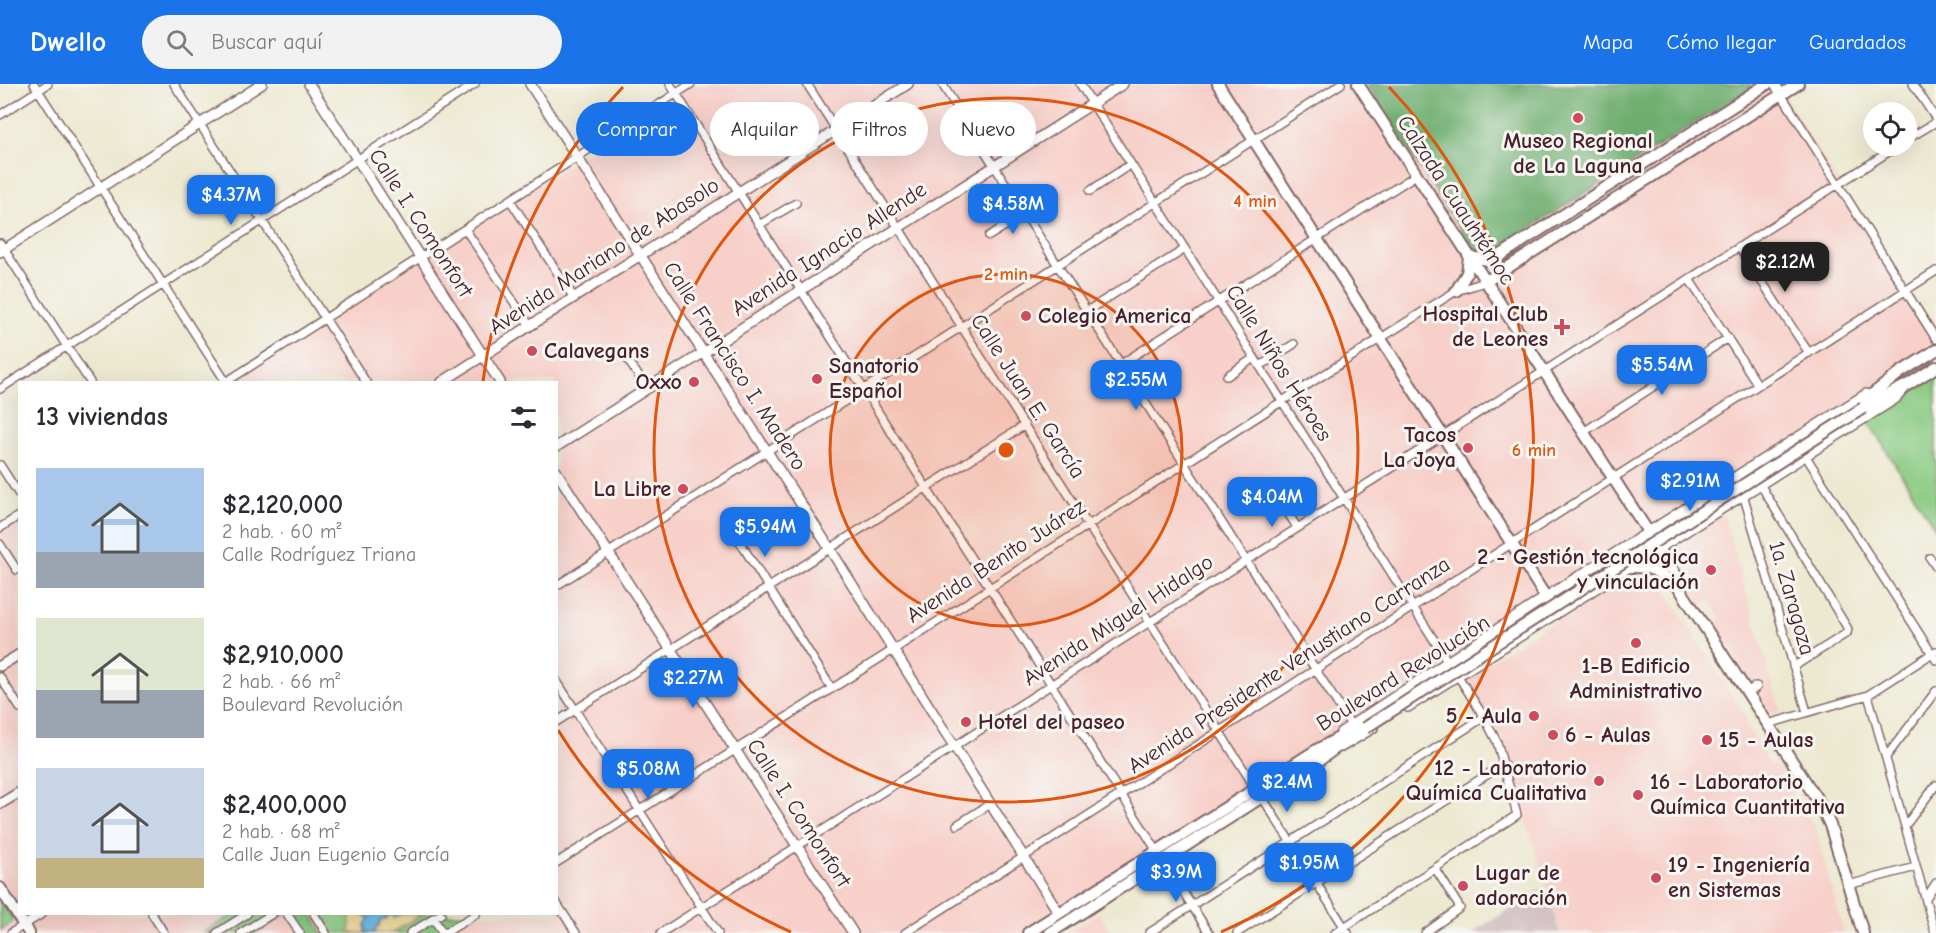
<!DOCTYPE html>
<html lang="es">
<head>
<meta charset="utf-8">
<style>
  :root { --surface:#fff; --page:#f2f2f3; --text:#2b2b33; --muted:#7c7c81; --accent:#1a73e8 }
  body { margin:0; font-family:"Comic Neue",sans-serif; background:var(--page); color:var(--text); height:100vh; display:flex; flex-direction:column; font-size:22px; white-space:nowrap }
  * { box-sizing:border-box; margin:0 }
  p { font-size:20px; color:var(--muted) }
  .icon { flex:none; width:33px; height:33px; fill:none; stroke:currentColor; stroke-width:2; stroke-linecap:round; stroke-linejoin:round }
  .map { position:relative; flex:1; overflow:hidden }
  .sheet { position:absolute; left:18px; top:297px; width:540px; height:534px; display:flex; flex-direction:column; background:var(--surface); border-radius:0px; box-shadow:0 6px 24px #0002 }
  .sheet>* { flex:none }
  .hud { position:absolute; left:576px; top:18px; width:570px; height:54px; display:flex; gap:12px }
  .buttons { position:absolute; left:1863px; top:18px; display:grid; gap:12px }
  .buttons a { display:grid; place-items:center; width:54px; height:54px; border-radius:50%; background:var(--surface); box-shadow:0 6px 24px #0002; font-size:30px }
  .price { position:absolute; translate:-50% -51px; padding:0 14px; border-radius:12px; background:var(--accent); color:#fff; font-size:20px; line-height:39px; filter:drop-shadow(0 2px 3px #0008) }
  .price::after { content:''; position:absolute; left:50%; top:36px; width:18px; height:14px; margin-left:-9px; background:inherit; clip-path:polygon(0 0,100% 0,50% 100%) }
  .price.current { background:#222; color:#fff }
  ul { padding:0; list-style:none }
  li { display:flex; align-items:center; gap:18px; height:150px; padding:0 18px }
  li span { display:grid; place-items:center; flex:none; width:168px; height:120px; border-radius:0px; color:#555 }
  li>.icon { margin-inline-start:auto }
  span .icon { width:72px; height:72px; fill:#fffc; stroke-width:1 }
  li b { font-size:26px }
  h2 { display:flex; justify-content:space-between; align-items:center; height:72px; padding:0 18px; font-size:26px }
  .chip { padding:0 21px; border-radius:27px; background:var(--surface); box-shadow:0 6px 24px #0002; font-size:21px; line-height:54px }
  .chip.current { background:var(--accent); color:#fff }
  header { display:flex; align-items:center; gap:36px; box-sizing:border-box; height:84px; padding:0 30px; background:var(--accent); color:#fff }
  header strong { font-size:28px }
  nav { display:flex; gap:33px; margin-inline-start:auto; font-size:21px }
  .search { width:420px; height:54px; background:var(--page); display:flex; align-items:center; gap:15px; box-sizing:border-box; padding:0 21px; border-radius:33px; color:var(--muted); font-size:22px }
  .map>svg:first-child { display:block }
</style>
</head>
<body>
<header>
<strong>Dwello</strong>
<div class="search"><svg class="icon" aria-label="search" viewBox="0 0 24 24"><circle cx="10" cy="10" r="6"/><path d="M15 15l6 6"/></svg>Buscar aquí</div>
<nav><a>Mapa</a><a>Cómo llegar</a><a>Guardados</a></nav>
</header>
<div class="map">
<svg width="1936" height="849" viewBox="0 0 1936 849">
  <rect width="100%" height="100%" fill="#f6f6f2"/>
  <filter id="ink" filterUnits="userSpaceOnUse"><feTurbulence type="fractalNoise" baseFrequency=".0167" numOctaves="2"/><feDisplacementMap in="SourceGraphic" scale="12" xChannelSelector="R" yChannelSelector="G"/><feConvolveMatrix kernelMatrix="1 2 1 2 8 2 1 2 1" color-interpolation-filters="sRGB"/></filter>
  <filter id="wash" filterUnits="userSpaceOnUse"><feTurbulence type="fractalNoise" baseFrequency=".008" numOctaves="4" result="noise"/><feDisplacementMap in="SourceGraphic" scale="24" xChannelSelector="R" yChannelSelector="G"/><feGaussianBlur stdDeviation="1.35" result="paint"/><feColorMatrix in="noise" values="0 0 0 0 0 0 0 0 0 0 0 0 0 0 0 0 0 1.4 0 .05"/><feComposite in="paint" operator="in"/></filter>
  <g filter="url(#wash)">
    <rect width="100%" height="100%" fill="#ede9d1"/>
    <!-- built -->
    <path fill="#f7d0c9" d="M670,0h1106l160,253v13l-905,583h-1031v-404l19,-12 1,397h536v-532h-327l448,-287z
      M1723,429l58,199 -9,2 -58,-90 7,-5 -11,-18 -8,4 -30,-48 6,-4 -6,-7z
      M1632,489l15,2 11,4 88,138 -1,7 24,39 15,7v2l-6,4 37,51 29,106h-283l-41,-130 -17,-64 -38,-61 153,-99z
      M1099,829l13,20h-45z"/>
    <!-- industrial -->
    <path fill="#d2bec1" d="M1545,803l15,46h-88z"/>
    <!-- green -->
    <path fill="#89ca82" stroke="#6a7456" stroke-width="1.5" d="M1936,293v153l-70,-112z
      M0,815l14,22 -13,9 -1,-2z
      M234,830h51l-29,19h-53z
      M289,830h22l12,19h-21z
      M316,830h154l-31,19h-110z"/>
    <!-- forest -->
    <path fill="#6eae70" stroke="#5c664e" stroke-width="1.5" d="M1366,0h384l2,3 -272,173z"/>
    <!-- sand -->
    <path fill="#eeda9e" stroke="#9c7c64" stroke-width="1.5" d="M350,830h72l-30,19h-42z"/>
    <!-- water -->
    <path fill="#6ebde9" stroke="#5c6e8a" stroke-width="1.5" d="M362,830h40l-8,4v-4l-7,2v3l-6,1 -2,6 -3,1 -1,6 -10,-1v-7l4,-7z"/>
  </g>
  <g filter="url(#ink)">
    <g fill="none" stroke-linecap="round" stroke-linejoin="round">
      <!-- street casing -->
      <g stroke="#836665" stroke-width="10">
        <path id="street" d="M34,0l192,298
          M174,0l192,298
          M670,0l487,767
          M807,0l449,705
          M942,0l409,641
          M1080,0l368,578
          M1913,0l23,35
          M1781,10l155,245
          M0,31l48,-31
          M1906,56l30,-18
          M1090,107l41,-27
          M510,116l64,98
          M759,141l37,-22
          M465,145l65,97
          M989,152l36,-22
          M0,159l90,139
          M1739,163l70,106
          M1689,195l69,106
          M1087,227l98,-62
          M622,267l25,38
          M1121,280l295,-189
          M1260,282l34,-22
          M1227,292l27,-18
          M226,298l465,-298
          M0,305l475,-305
          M1582,349l146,-95
          M1805,371l131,205
          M0,381l20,31
          M1760,400l88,145 -1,4 -54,34
          M1272,405l25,38
          M1743,410l64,218
          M0,444l20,-13
          M740,458l92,147
          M0,460l17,26
          M1930,474l6,9
          M556,502l785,-502
          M0,593l20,31
          M556,596l162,253
          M1868,611l67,238
          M556,638l469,-297
          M1768,640l100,-29 68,-44
          M1886,673l50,-66
          M1262,713l86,136
          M957,741l33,-21
          M1905,742l31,-41
          M1163,776l46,73
          M556,779l337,-213 488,-312 75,-47 29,-9
          M1848,801l68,-18
          M1926,814l10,-15
          M556,818l20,31
          M152,830l12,19
          M287,830l13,19
          M314,830l12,19
          M433,834l10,15
          M11,849l31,-19
          M217,849l30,-19
          M241,849l31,-19
          M410,849l31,-19
          M445,849l31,-19
          M661,849l1237,-787
          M905,849l1031,-662
          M1149,849l335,-216
          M1237,849l267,-169
          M1335,849l182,-118 -20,-73 -13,-25 -26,-41
          M1425,849l35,-25 -25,-40"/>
      </g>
      <!-- secondary casing -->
      <g stroke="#836665" stroke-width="12">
        <path id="secondary" d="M309,0l191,298
          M530,0l300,465 229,364
          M1775,0l6,10
          M0,168l262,-168
          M442,298l466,-298
          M556,363l567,-363
          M556,387l297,462
          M0,582l20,-12
          M1748,608l8,-5
          M1408,623l487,-308 9,-10
          M1341,648l205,-135 320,-203
          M1341,663l32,-19
          M0,720l20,-12"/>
      </g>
      <!-- primary casing -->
      <g stroke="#836665" stroke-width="14">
        <path id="primary" d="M1218,0l338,529
          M1358,0l318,491 2,11 142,218 10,21 33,108
          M1485,198l313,-198
          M1456,207l11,-18 2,-16 20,3 9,-3 269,-173
          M1861,319l40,-31 35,-22
          M1863,324l46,-24 27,-17
          M1629,483c28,-1 28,6 49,19
          M0,804l29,45
          M1028,849l287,-182 49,-27
          M1050,849l271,-174 24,-18"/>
      </g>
      <!-- street -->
      <use href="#street" stroke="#fff" stroke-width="7"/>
      <!-- secondary -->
      <use href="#secondary" stroke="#fff" stroke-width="9"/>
      <!-- primary -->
      <use href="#primary" stroke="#fff" stroke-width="10"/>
      <!-- primary-bridge casing -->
      <g stroke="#836665" stroke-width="14" stroke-linecap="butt">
        <path id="primary-bridge" d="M1365,644l498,-320"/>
      </g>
      <!-- primary-bridge -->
      <use href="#primary-bridge" stroke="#fff" stroke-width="10"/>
    </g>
  </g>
  <!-- distance rings -->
  <circle cx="1006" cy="366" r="176" fill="#e0560e" fill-opacity=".12"/>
  <g fill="none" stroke="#e0560e" stroke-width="3">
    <circle cx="1006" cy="366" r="176"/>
    <circle cx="1006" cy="366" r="352"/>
    <path d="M791 848A528 528 0 0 1 558 646M483 297A528 528 0 0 1 623 3M1389 3A528 528 0 0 1 1221 848"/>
  </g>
  <!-- markers -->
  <g fill="#d1495b" stroke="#f6f6f2" stroke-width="2">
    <circle cx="1578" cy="34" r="6"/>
    <circle cx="1026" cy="232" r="6"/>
    <path d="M1559 234h6v6h6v6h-6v6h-6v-6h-6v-6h6z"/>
    <circle cx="532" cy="267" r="6"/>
    <circle cx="817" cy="295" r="6"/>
    <circle cx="694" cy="298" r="6"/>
    <circle cx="1468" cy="364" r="6"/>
    <circle cx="683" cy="405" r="6"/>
    <circle cx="1711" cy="486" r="6"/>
    <circle cx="1636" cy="559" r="6"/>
    <circle cx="1534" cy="632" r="6"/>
    <circle cx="966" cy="638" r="6"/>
    <circle cx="1553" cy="651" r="6"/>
    <circle cx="1707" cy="656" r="6"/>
    <circle cx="1599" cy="697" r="6"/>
    <circle cx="1638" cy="711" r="6"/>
    <circle cx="1656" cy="794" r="6"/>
    <circle cx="1463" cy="802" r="6"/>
  </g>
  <g text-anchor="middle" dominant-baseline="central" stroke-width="6" stroke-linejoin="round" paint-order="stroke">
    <!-- poi labels -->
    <g font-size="22" font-weight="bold" fill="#4a1f2b" stroke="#f6f6f2" text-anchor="start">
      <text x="1578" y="57" text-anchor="middle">Museo Regional<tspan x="1578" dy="25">de La Laguna</tspan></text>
      <text x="1548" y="230" text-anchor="end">Hospital Club<tspan x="1548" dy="25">de Leones</tspan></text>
      <text x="1038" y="232">Colegio America</text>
      <text x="544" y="267">Calavegans</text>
      <text x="829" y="282">Sanatorio<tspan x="829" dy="25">Español</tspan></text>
      <text x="682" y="298" text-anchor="end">Oxxo</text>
      <text x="1456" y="351" text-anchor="end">Tacos<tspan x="1456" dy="25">La Joya</tspan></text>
      <text x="671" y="405" text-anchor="end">La Libre</text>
      <text x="1699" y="473" text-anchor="end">2 - Gestión tecnológica<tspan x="1699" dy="25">y vinculación</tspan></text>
      <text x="1636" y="582" text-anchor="middle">1-B Edificio<tspan x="1636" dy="25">Administrativo</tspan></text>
      <text x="1522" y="632" text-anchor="end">5 - Aula</text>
      <text x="978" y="638">Hotel del paseo</text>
      <text x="1565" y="651">6 - Aulas</text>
      <text x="1719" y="656">15 - Aulas</text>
      <text x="1587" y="684" text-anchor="end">12 - Laboratorio<tspan x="1587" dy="25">Química Cualitativa</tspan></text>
      <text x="1650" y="698">16 - Laboratorio<tspan x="1650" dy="25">Química Cuantitativa</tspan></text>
      <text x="1668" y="781">19 - Ingeniería<tspan x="1668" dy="25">en Sistemas</tspan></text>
      <text x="1475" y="789">Lugar de<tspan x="1475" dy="25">adoración</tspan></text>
    </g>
    <!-- street labels -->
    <g font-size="22" fill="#4a1f2b" stroke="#f6f6f2">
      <text transform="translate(1456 116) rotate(57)">Calzada Cuauhtémoc</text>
      <text transform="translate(421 139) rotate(57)">Calle I. Comonfort</text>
      <text transform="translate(829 165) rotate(-33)">Avenida Ignacio Allende</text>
      <text transform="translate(604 172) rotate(-33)">Avenida Mariano de Abasolo</text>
      <text transform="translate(1279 279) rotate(58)">Calle Niños Héroes</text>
      <text transform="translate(735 282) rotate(57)">Calle Francisco I. Madero</text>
      <text transform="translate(1028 312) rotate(57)">Calle Juan E. García</text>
      <text transform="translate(996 477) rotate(-33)">Avenida Benito Juárez</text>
      <text transform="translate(1792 514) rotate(74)">1a. Zaragoza</text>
      <text transform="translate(1118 536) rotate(-33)">Avenida Miguel Hidalgo</text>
      <text transform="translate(1289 581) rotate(-33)">Avenida Presidente Venustiano Carranza</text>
      <text transform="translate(1403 589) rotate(-32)">Boulevard Revolución</text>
      <text transform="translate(799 729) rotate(57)">Calle I. Comonfort</text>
    </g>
  </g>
  <circle cx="1006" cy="366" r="9" fill="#e0560e" stroke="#f6f6f2" stroke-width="3"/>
  <g font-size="18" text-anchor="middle" font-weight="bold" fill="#e0560e" stroke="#f6f6f2" stroke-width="6" stroke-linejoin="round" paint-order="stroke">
    <text x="1255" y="123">4 min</text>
    <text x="1006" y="196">2 min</text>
    <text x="1534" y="372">6 min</text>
  </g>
</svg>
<div class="buttons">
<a><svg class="icon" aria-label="locate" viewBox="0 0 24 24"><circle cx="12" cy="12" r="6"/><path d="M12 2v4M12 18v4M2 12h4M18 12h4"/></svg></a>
</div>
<b class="price" style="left:231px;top:142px">$4.37M</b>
<b class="price" style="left:1013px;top:151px">$4.58M</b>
<b class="price current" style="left:1785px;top:209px">$2.12M</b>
<b class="price" style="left:1662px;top:312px">$5.54M</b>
<b class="price" style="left:1136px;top:327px">$2.55M</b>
<b class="price" style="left:1690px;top:428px">$2.91M</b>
<b class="price" style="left:1272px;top:444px">$4.04M</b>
<b class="price" style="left:765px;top:474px">$5.94M</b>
<b class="price" style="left:693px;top:625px">$2.27M</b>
<b class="price" style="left:648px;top:716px">$5.08M</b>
<b class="price" style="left:1287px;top:729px">$2.4M</b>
<b class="price" style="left:1309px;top:810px">$1.95M</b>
<b class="price" style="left:1176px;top:819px">$3.9M</b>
<div class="hud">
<a class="chip current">Comprar</a>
<a class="chip">Alquilar</a>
<a class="chip">Filtros</a>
<a class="chip">Nuevo</a>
</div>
<section class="sheet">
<h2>13 viviendas<svg class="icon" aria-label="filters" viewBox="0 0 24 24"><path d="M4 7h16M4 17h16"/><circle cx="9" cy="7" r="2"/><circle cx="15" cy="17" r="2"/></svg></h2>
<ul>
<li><span style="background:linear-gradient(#a9c7e8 70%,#9aa5b1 0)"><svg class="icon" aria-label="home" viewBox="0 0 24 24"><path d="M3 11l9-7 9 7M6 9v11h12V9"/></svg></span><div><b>$2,120,000</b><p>2 hab. · 60 m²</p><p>Calle Rodríguez Triana</p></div></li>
<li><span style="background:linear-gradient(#dfe7d0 60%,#9aa5b1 0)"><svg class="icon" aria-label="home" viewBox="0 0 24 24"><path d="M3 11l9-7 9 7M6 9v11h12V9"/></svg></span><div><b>$2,910,000</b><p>2 hab. · 66 m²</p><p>Boulevard Revolución</p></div></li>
<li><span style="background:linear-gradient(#c9d6e8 75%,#c2b280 0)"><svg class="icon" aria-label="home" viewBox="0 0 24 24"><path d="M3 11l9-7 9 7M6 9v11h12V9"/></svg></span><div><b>$2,400,000</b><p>2 hab. · 68 m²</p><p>Calle Juan Eugenio García</p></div></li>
</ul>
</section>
</div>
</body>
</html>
